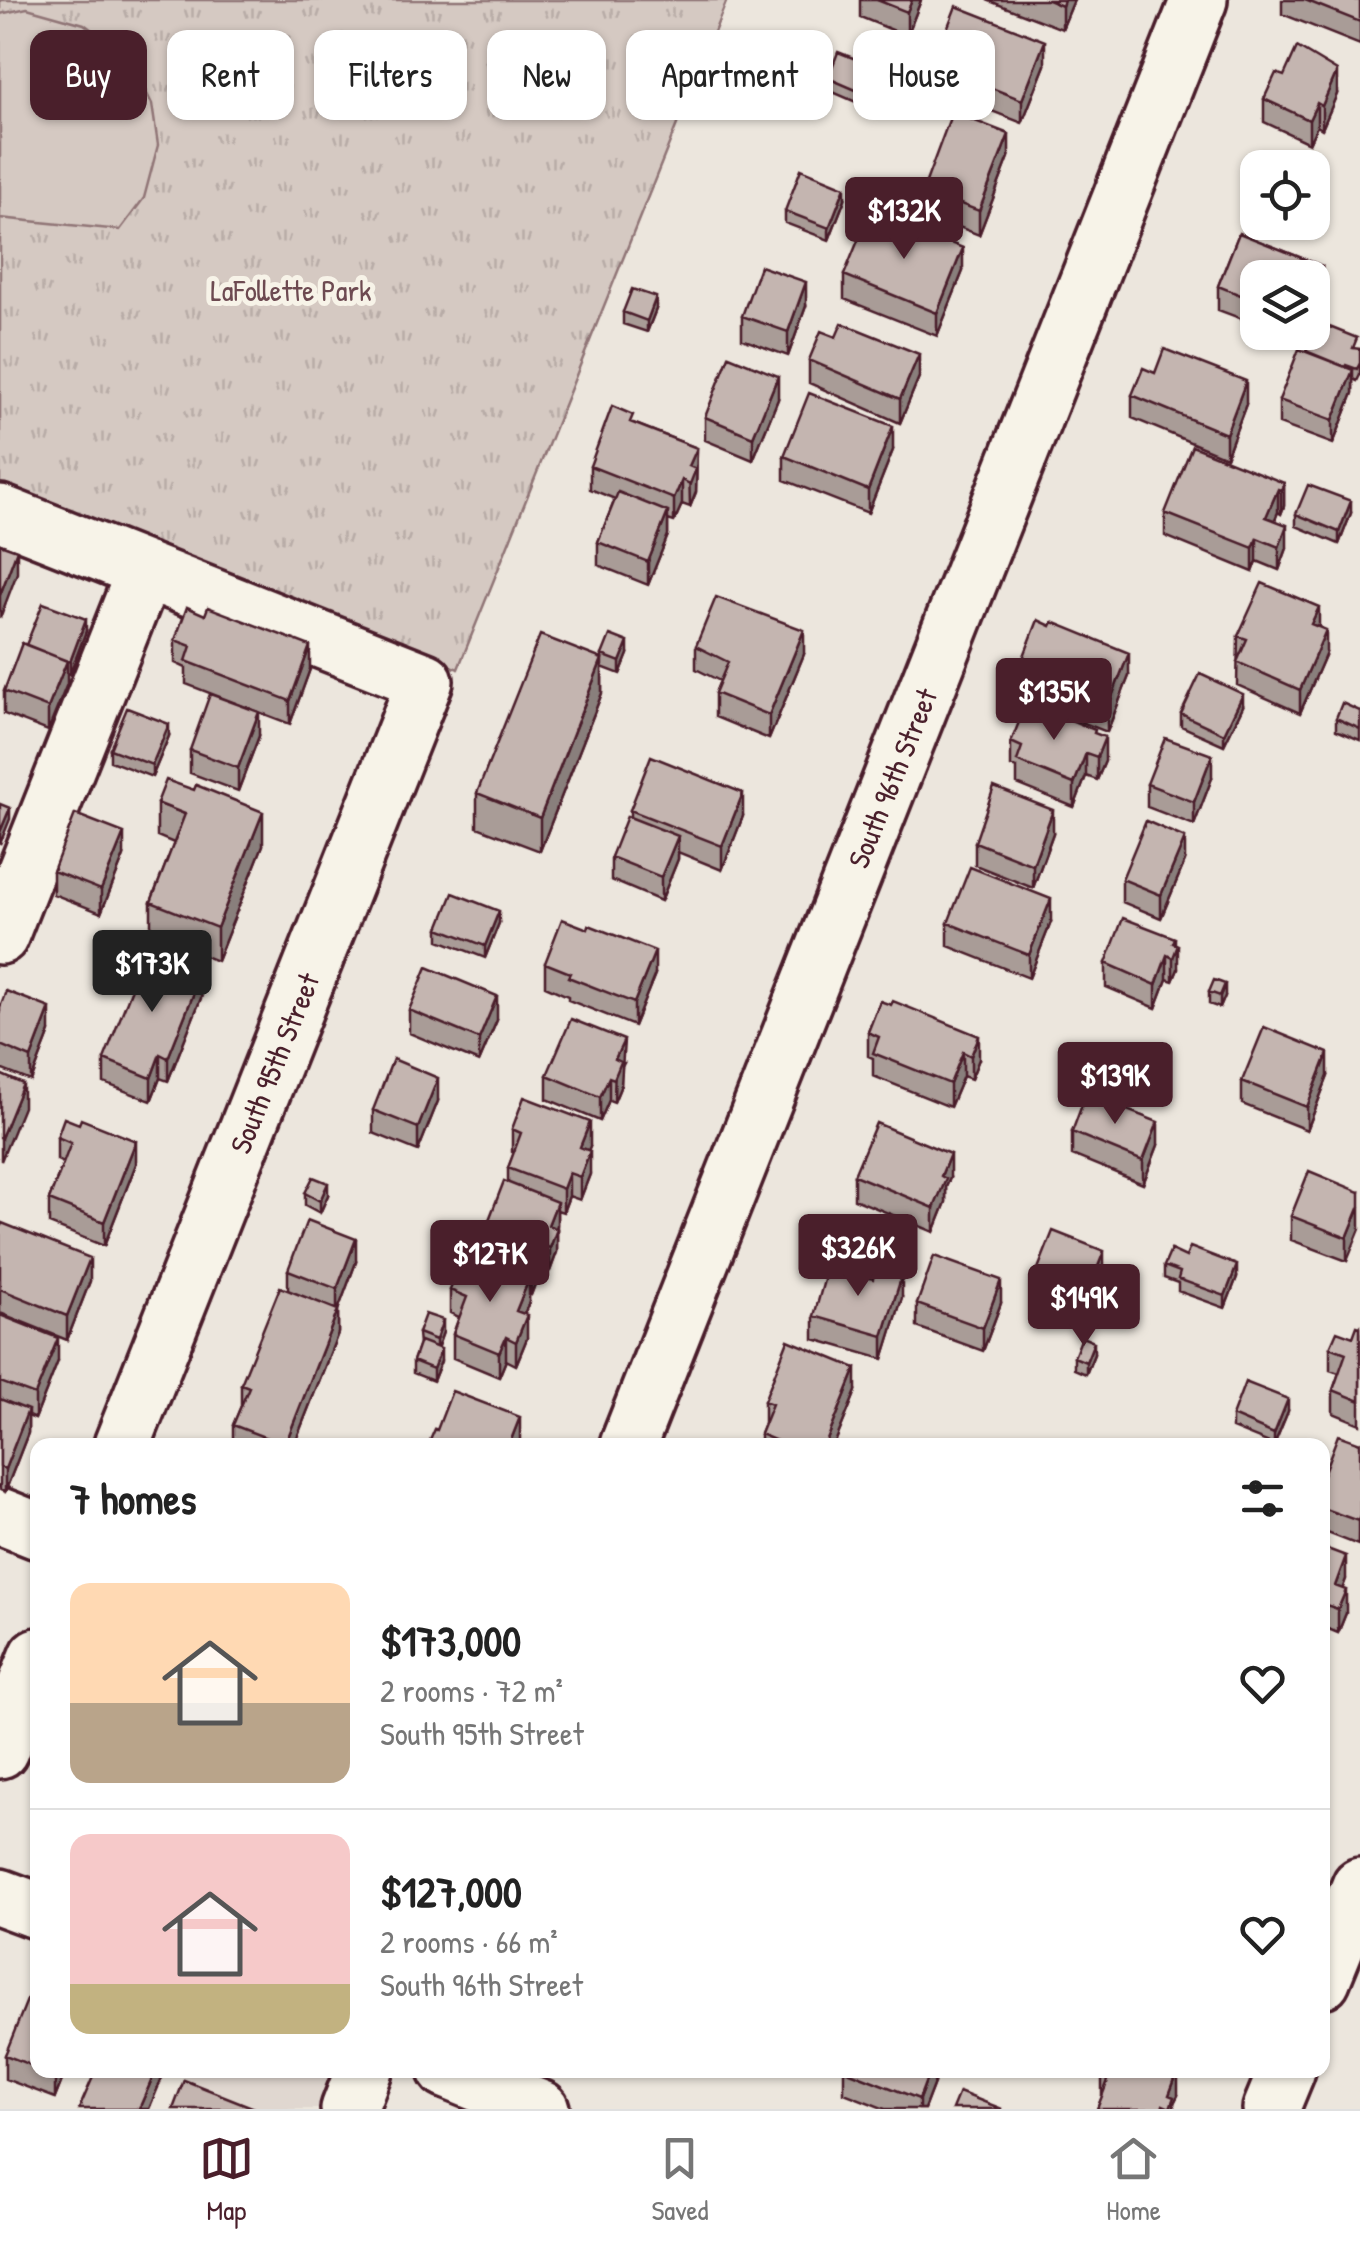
<!DOCTYPE html>
<html lang="en">
<head>
<meta charset="utf-8">
<style>
  :root { --surface:#fff; --page:#f6f6f6; --text:#222; --muted:#767676; --line:#e0e0e0; --accent:#4a1f2b }
  body { margin:0; font-family:"Patrick Hand",sans-serif; background:var(--page); color:var(--text); height:100vh; display:flex; flex-direction:column; font-size:38px; white-space:nowrap }
  * { box-sizing:border-box; margin:0 }
  p { font-size:32px; color:var(--muted) }
  .icon { flex:none; width:55px; height:55px; fill:none; stroke:currentColor; stroke-width:2; stroke-linecap:round; stroke-linejoin:round }
  .map { position:relative; flex:1; overflow:hidden }
  .side { position:absolute; left:30px; top:1438px; width:1300px; height:640px; display:flex; flex-direction:column; background:var(--surface); border-radius:20px; box-shadow:0 2px 8px #0004 }
  .side>* { flex:none }
  .banner { position:absolute; left:30px; top:30px; width:1300px; height:90px; display:flex; gap:20px }
  .fabs { position:absolute; left:1240px; top:150px; display:grid; gap:20px }
  .fabs a { display:grid; place-items:center; width:90px; height:90px; border-radius:20px; background:var(--surface); box-shadow:0 2px 8px #0004; font-size:50px }
  .price { position:absolute; translate:-50% -85px; padding:0 22px; border-radius:10px; background:var(--accent); color:#fff; font-size:32px; line-height:65px; filter:drop-shadow(0 2px 5px #0008) }
  .price::after { content:''; position:absolute; left:50%; top:60px; width:30px; height:22px; margin-left:-15px; background:inherit; clip-path:polygon(0 0,100% 0,50% 100%) }
  .price.active { background:#222; color:#fff }
  ul { padding:0; list-style:none }
  li { display:flex; align-items:center; gap:30px; height:250px; padding:0 40px }
  li+li { border-top:2px solid var(--line) }
  li span { display:grid; place-items:center; flex:none; width:280px; height:200px; border-radius:20px; color:#555 }
  li>.icon { margin-inline-start:auto }
  span .icon { width:120px; height:120px; fill:#fffc; stroke-width:1 }
  li b { font-size:42px }
  h2 { display:flex; justify-content:space-between; align-items:center; height:120px; padding:0 40px; font-size:42px }
  .tag { padding:0 35px; border-radius:20px; background:var(--surface); box-shadow:0 2px 8px #0004; font-size:35px; line-height:90px }
  .tag.active { background:var(--accent); color:#fff }
  .dock { display:flex; justify-content:space-around; align-items:center; height:140px; border-top:2px solid var(--line); background:var(--surface); font-size:28px; color:var(--muted) }
  .dock a { display:grid; justify-items:center; gap:5px }
  .dock .active { color:var(--accent) }
  .map>svg:first-child { display:block }
</style>
</head>
<body>
<div class="map">
<svg width="1360" height="2109" viewBox="0 0 1360 2109">
  <defs>
    <pattern id="park-tufts" width="24" height="20" patternUnits="userSpaceOnUse" patternTransform="scale(2.5)"><rect width="24" height="20" fill="#d5c9c2"/><path d="M3 7l-1-3M5 7V3M7 7l1-3M15 17l-1-3M17 17v-4M19 17l1-3" fill="none" stroke="#b8aca7"/></pattern>
  </defs>
  <rect width="100%" height="100%" fill="#ece6dd"/>
  <filter id="ink" filterUnits="userSpaceOnUse"><feTurbulence type="fractalNoise" baseFrequency=".01" numOctaves="2"/><feDisplacementMap in="SourceGraphic" scale="20" xChannelSelector="R" yChannelSelector="G"/><feConvolveMatrix kernelMatrix="1 2 1 2 8 2 1 2 1" color-interpolation-filters="sRGB"/></filter>
  <g filter="url(#ink)">
    <!-- built -->
    <path fill="#e0d7d0" d="M187,2070h195l-15,39h-194z"/>
    <!-- park -->
    <path fill="url(#park-tufts)" stroke="#907476" stroke-width="2.5" d="M0,0h727l-269,669 -458,-181z"/>
    <!-- pitch -->
    <path fill="#d5c9c2" stroke="#907476" stroke-width="2.5" d="M27,8l57,16 46,35 22,45 6,41 -14,53 -24,32 -120,-12v-204z"/>
    <g fill="none" stroke-linecap="round" stroke-linejoin="round">
      <!-- minor casing -->
      <g stroke="#4a1f2b" stroke-width="62">
        <path id="minor" d="M0,513l425,168 -303,764
          M0,936l145,-366
          M628,1445l571,-1445
          M0,1516l38,15
          M0,1750l38,-94
          M0,1897l38,14
          M1322,1980l38,-94
          M446,2070l95,39
          M349,2109l15,-39
          M1271,2109l16,-39"/>
      </g>
      <!-- minor -->
      <use href="#minor" stroke="#f7f3e8" stroke-width="55"/>
    </g>
    <!-- wall -->
    <path fill="#a99c97" stroke="#4a1f2b" stroke-width="2.5" d="M860,0h61l-14,36 -47,-19z
      M987,0h87l-12,29z
      M1282,0h78v45l-78,-31z
      M933,65h112l-23,58 -89,-35z
      M828,78l76,12 -11,28 -65,-28z
      M1337,94l-15,35 -5,-3 -8,17 -45,-21v-23z
      M1009,157l-30,78 -56,-22v-23z
      M845,199l-16,41 -44,-17v-12z
      M1239,233l83,33v23l-10,23v-34h-54v47l-40,-15v-24z
      M963,271l-26,65 -93,-37v-24z
      M806,306l-18,50 -46,-17v-23z
      M656,309l-9,23 -24,-8v-12z
      M1357,349h3v26l-3,6 -4,-2v14l-20,51 -54,-20v-24l27,-48z
      M809,360l110,17 -19,46 -91,-40z
      M1132,395l114,9 -20,53 -94,-39z
      M778,399l-25,61 -48,-20v-23z
      M633,423l64,25 -1,44 -6,15 -8,-3 -8,18 -6,-2v15l-20,50 -50,-20v-23l17,-43 -25,-10v-23z
      M893,450l-25,63 -84,-33v-24z
      M1284,483v23l-3,8 -3,-2 -3,8 12,28 -8,22 -22,-9 -4,11 -88,-36v-23z
      M1351,513l-12,31 -43,-18v-12z
      M86,631l-16,43 -3,-1v11l-19,47 -44,-17v-23l22,-46z
      M1238,636l88,17 -26,60 -63,-28z
      M175,640l135,29 -20,55 -104,-40v-16l-11,-5z
      M696,646l108,8 -35,85 -54,-22v-24l5,-12 -24,-12z
      M628,654l-8,20 -18,-7v26l-62,158 -63,-24v-34l125,-134v-4z
      M1019,669l110,7 -22,56 -77,-30v-5l-11,-5z
      M1243,706l-19,39 -43,-19v-12z
      M1360,711v29l-24,-10v-12z
      M1095,734l10,27 -8,19 -11,-4 -12,31 -57,-23v-16l-6,-2v-24z
      M169,736l-17,41 -42,-16v-12z
      M259,736l-21,55 -48,-18v-23z
      M1212,778l-18,47 -47,-18v-23z
      M157,803l106,42 -46,116 -66,-26v-33l23,-59 -17,-7z
      M630,810l113,6 -21,54 -44,-18v7l-17,42 -50,-21v-23l19,-40z
      M1053,833l-20,55 -58,-23v-23z
      M124,856l-23,57 -48,-19v-23z
      M1185,861l-24,57 -39,-16v-23z
      M1051,922l-22,56 -81,-32v-23z
      M499,923l-14,35 -46,-18v-12z
      M1175,944l3,25 -5,12 -6,-2 -11,29 -50,-21v-24z
      M545,963l110,11 -21,52 -66,-26v-4l-23,-10z
      M1209,992l16,4 -5,12 -11,-4z
      M201,998l-33,83 -8,-3 -9,23 -47,-18v-24z
      M880,1001l99,58 -8,20 -8,-3 -13,31 -77,-31v-18l-5,-2v-24z
      M0,1007l50,25 -19,49 -31,-12z
      M409,1010l88,10 -18,42 -70,-29z
      M624,1063l-3,6v16l-7,17 -5,-2 -9,21 -53,-22v-24z
      M1328,1076l-21,54 -65,-26v-23z
      M438,1101l-20,50 -45,-18v-23z
      M512,1129l78,17 -2,4 2,24 -10,26 -11,-4 -6,16 -6,-2v42l-7,19 -9,-3 -10,27 -2,-1v8l-5,12 3,24 -11,27 -10,-5 -7,17 -46,-19v-24l6,-17 -9,-4v-23l27,-21v-18l31,-68v-15l6,-15 -2,-1z
      M1072,1132l86,13 -15,39 -71,-29z
      M57,1137l79,27 -32,82 -55,-22v-24l14,-37 -6,-3z
      M854,1175l96,3 -4,9v15l-12,30 -80,-33z
      M1360,1192l-13,69 -56,-21v-24z
      M305,1193l23,2 -8,18 -15,-8z
      M0,1229l90,52 -23,59 -67,-27z
      M1186,1257l51,20 -12,31 -47,-17v-8l-14,-5v-12z
      M356,1262l-18,48v23l-44,112h-61v-20l8,-19v-22l47,-94v-20z
      M1104,1275l-19,48 -51,-21v-23z
      M902,1298l-19,61 -69,-20v-23z
      M1001,1303l-18,48 -66,-24v-23z
      M0,1315l58,46 -23,58 -7,-3v17l-23,59 -5,-2z
      M1360,1327v97l-27,-11v-23l6,-17 -9,-3v-23l23,-10z
      M443,1332l-6,16 4,13 -8,20 -20,-8v-12l6,-16 -1,-12z
      M1094,1354l-8,20 -12,-5v-12z
      M856,1391l-22,54h-74v-11l4,-10v-23z
      M1288,1411l-14,34 -42,-17v-12z
      M1360,1443l-2,102 -36,-14v-54z
      M1322,1547l24,32 -4,10 4,24 -8,20 -12,-5 -4,9z
      M38,1992v78h28l-11,28 -50,-19v-24z
      M844,2070h95l-15,39h-39l-41,-16z
      M1102,2075l76,20 -4,8v6h-77l5,-12z"/>
    <!-- shaded-wall -->
    <path fill="#897f7b" stroke="#4a1f2b" stroke-width="2.5" d="M912,0h9l-14,36v-24z
      M1064,0h10l-12,29v-23z
      M1045,41v24l-23,58v-23z
      M1337,71v23l-15,35v-23z
      M904,78v12l-11,28v-12z
      M1317,103v23l-8,17v-23z
      M1009,134v23l-30,78v-24z
      M845,187v12l-16,41v-12z
      M963,248v23l-26,65v-23z
      M1322,266v23l-10,23v-23z
      M806,282v24l-18,50v-24z
      M656,297v12l-9,23v-11z
      M919,354v23l-19,46v-24z
      M1353,370v23l-20,51v-24z
      M778,376v23l-25,61v-23z
      M1246,381v23l-20,53v-23z
      M893,426v24l-25,63v-23z
      M697,448l-1,44 -6,15 -1,-41z
      M682,480v24l-8,18v-23z
      M1284,483v23l-3,8v-24z
      M1278,489v23l-12,28v-23z
      M1351,501v12l-12,31v-12z
      M668,512v23l-20,50v-23z
      M1287,525v23l-8,22v-23z
      M1257,538v23l-4,11v-24z
      M17,550v23l-17,45v-23z
      M1319,607v23l-8,-6z
      M86,619v12l-16,43v-12z
      M804,630v24l-35,85v-24z
      M1326,630v23l-26,60v-23z
      M628,642v12l-8,20v-12z
      M310,646v23l-20,55v-23z
      M1129,653v23l-22,56v-23z
      M602,659v34l-62,158v-33z
      M67,661v23l-19,47v-23z
      M1243,694v12l-19,39v-11z
      M259,712v24l-21,55v-23z
      M169,724v12l-17,41v-12z
      M1105,737v24l-8,19v-23z
      M1086,753v23l-12,31v-23z
      M1212,755v23l-18,47v-23z
      M743,793v23l-21,54v-24z
      M10,808v11l-10,25v-12z
      M1053,810v23l-20,55v-23z
      M263,812v33l-46,116v-33z
      M124,833v23l-23,57v-23z
      M678,836v23l-17,42v-24z
      M1185,838v23l-24,57v-23z
      M1051,899v23l-22,56v-23z
      M499,911v12l-14,35v-12z
      M1175,938v16l3,-9v24l-5,12v-38z
      M655,951v23l-21,52v-23z
      M1167,955v24l-11,29v-23z
      M201,975v23l-33,83v-23z
      M1225,984v12l-5,12v-12z
      M497,996v24l-18,42v-23z
      M50,1008v24l-19,49v-23z
      M979,1036v23l-8,20v-23z
      M624,1040l-3,45 -7,17 1,-43z
      M963,1052v24l-13,31v-23z
      M1328,1053v23l-21,54v-23z
      M160,1054v24l-9,23v-23z
      M609,1077v23l-9,21v-24z
      M438,1078v23l-20,50v-23z
      M23,1084v23l-22,54v-23z
      M590,1122v24l-10,24v-23z
      M1158,1122v23l-15,39v-23z
      M136,1141v23l-32,82v-24z
      M590,1151v23l-10,26v-23z
      M950,1154v24l-4,9v15l-12,30v-24l7,-32z
      M569,1173v23l-6,16v-23z
      M328,1183v12l-8,18v-12z
      M557,1202v23l-9,23v-23z
      M1360,1206v23l-13,32v-23z
      M557,1229v23l-7,19v-23z
      M356,1239v23l-19,51v-24z
      M541,1245v23l-10,27v-23z
      M1104,1251v24l-19,48v-23z
      M90,1258v23l-23,59v-24z
      M1237,1265v12l-12,31v-12z
      M902,1275v23l-19,61v-23z
      M529,1279v23l-13,32v-23z
      M1001,1280v23l-18,48v-23z
      M338,1310v23l-44,112h-9z
      M527,1315v23l-11,27v-23z
      M443,1320v12l-7,20v-12z
      M506,1337v23l-7,17v-24z
      M58,1338v23l-23,58v-24z
      M1094,1342v12l-8,20v-12z
      M441,1349v12l-8,20v-12z
      M856,1368v23l-22,54h-9z
      M1288,1399v12l-14,34v-11z
      M28,1410v23l-23,59v-23z
      M520,1417v23l-2,5h-9z
      M1360,1516v23l-2,6v-24z
      M1346,1556v23l-11,30v-23z
      M1346,1590v23l-8,20v-24z
      M1326,1605v23l-4,9v-23z
      M1326,1651v41l-4,7v-41z
      M57,2070h9l-11,28v-23z
      M156,2070h6v8l-13,31h-10z
      M930,2070h9l-15,39h-5v-10z
      M1178,2071v24l-4,8v6h-4l-1,-14z"/>
    <!-- building -->
    <path fill="#c4b5b0" stroke="#4a1f2b" stroke-width="2.5" d="M877,0h35l-5,12z
      M1048,0h16l-2,6z
      M1305,0h55v22z
      M956,6l89,35 -23,59 -89,-35z
      M1297,47l40,24 -15,35 -5,-3 -8,17 -45,-21 12,-26 8,3z
      M838,52l66,26 -11,28 -65,-28z
      M952,112l57,22 -30,77 -56,-21z
      M801,169l44,18 -16,41 -44,-17z
      M870,211l93,37 -26,65 -93,-38z
      M1239,233l83,33 -10,23v-11h-54v24l-40,-16z
      M760,266l46,16 -18,50 -46,-16z
      M632,289l24,8 -9,24 -24,-9z
      M1317,322l40,16 -4,10 7,1v14l-3,6 -11,-4 -1,2 -39,-16z
      M842,323l77,31 -19,45 -91,-39 12,-29 15,6z
      M1164,349l82,32 -20,53 -94,-39 11,-27 12,5z
      M1299,349l54,21 -20,50 -54,-20z
      M729,356l49,20 -25,61 -48,-20z
      M809,393l84,33 -25,64 -84,-34z
      M612,406l21,9 -3,7 67,26 -8,18 7,3 -6,15 -8,-4 -8,19 -84,-33z
      M1192,446l92,37 -3,7 -3,-1 -12,28 21,8 -8,22 -22,-9 -4,10 -88,-35z
      M1308,485l43,16 -12,31 -43,-18z
      M618,492l50,20 -20,50 -50,-20z
      M0,544l17,6 -17,45z
      M1262,583l57,24 -8,17 15,6 -26,60 -63,-28 10,-23 -9,-3z
      M716,597l88,33 -35,85 -54,-22 13,-31 -32,-16z
      M43,603l43,16 -16,43 -44,-17z
      M187,607l18,8 3,-8 102,39 -20,55 -104,-40 5,-15 -16,-6z
      M1038,620l13,6 2,-4 76,31 -22,56 -77,-31 2,-4 -13,-5z
      M540,635l62,24 -62,159 -63,-25z
      M610,635l18,7 -8,20 -18,-7z
      M22,643l45,18 -19,47 -44,-17z
      M1200,674l43,20 -19,40 -43,-20z
      M210,694l49,18 -21,56 -48,-18z
      M1027,702l68,28 -1,3 11,4 -8,20 -11,-4 -12,31 -57,-23 5,-14 -11,-5z
      M1342,703l18,8v18l-24,-11z
      M127,708l42,16 -17,41 -42,-16z
      M1165,738l47,17 -18,47 -47,-18z
      M651,756l92,37 -21,53 -92,-36z
      M166,780l28,10 2,-5 67,27 -46,116 -66,-26 34,-88 -28,-11z
      M994,787l59,23 -20,55 -58,-23z
      M0,804l10,4 -10,24z
      M75,814l49,19 -23,57 -48,-19z
      M627,816l51,20 -17,41 -50,-20z
      M1146,821l39,17 -24,57 -39,-16z
      M970,867l81,32 -22,56 -81,-32z
      M453,893l46,18 -14,35 -46,-18z
      M1123,918l52,20 -2,5 5,2 -5,13 -6,-3 -11,30 -50,-22z
      M562,919l26,10 1,-4 66,26 -21,52 -66,-26 2,-4 -25,-10z
      M146,953l55,22 -33,83 -8,-4 -9,24 -47,-19z
      M427,967l70,29 -18,43 -70,-29z
      M1214,980l11,4 -5,12 -11,-4z
      M6,991l44,17 -19,50 -31,-13v-38z
      M880,1001l11,4 2,-4 86,35 -8,20 -8,-4 -13,32 -77,-31 6,-16 -11,-5z
      M571,1019l53,21 -9,19 6,3 -7,17 -5,-2 -9,20 -53,-22z
      M1264,1027l64,26 -21,54 -65,-26z
      M393,1059l45,19 -20,50 -45,-18z
      M0,1074l23,10 -22,54 -1,-1z
      M1086,1094l72,28 -15,39 -71,-29z
      M524,1097l66,25 -10,25 10,4 -10,26 -11,-4 -6,16 -55,-21 13,-35 -9,-4z
      M64,1118l15,6 2,-5 55,22 -32,81 -55,-22 22,-57 -14,-6z
      M876,1123l74,31 -9,22 5,3 -12,29 -80,-33z
      M1309,1171l51,21v14l-13,32 -56,-22z
      M313,1177l15,6 -8,18 -15,-8z
      M504,1181l53,21 -9,23 9,4 -7,19 -9,-3 -10,27 -54,-21z
      M307,1220l49,19 -19,50 -49,-19z
      M2,1223l88,35 -23,58 -67,-27v-60z
      M1053,1231l51,20 -19,49 -51,-21z
      M1190,1247l47,18 -12,31 -47,-17 2,-7 -16,-6 7,-16 15,7z
      M934,1256l67,24 -18,48 -66,-24z
      M483,1261l46,18 -13,32 11,4 -11,27 -10,-5 -7,16 -46,-19 14,-37 -17,-7 11,-27 18,7z
      M828,1266l45,13 3,-12 26,8 -19,61 -69,-20z
      M280,1287l58,23 -53,135 -52,-20 16,-38 -8,-3z
      M425,1314l18,6 -7,20 -18,-7z
      M0,1315l58,23 -23,57 -35,-13z
      M1357,1326l3,1v74l-27,-11 13,-37 -16,-6 7,-16 16,6z
      M1082,1337l12,5 -8,20 -12,-5z
      M788,1340l68,28 -31,77h-39l-26,-11 12,-30 -8,-3z
      M420,1341l21,8 -8,20 -20,-8z
      M1245,1382l43,17 -14,35 -42,-18z
      M452,1391l68,26 -11,28h-81l7,-16 2,1z
      M0,1399l28,11 -23,59 -5,-2z
      M1338,1435l22,8v73l-2,5 -36,-13v-31z
      M1322,1547l24,9 -11,30 11,4 -8,19 -12,-4 -4,9z
      M31,1990l7,2v76l-33,-13z
      M96,2070h60l-17,39h-60z
      M845,2070h85l-11,29z
      M1104,2070l74,1 -9,24 5,2 -4,11 -7,-3 -1,4h-65l12,-31 -7,-3z
      M184,2080l73,29h-84z
      M959,2092l43,17h-50z"/>
  </g>
  <g text-anchor="middle" dominant-baseline="central" stroke-width="10" stroke-linejoin="round" paint-order="stroke">
    <!-- park labels -->
    <g font-size="30" fill="#6d4a51" stroke="#f7f3e8">
      <text x="291" y="290">LaFollette Park</text>
    </g>
    <!-- street labels -->
    <g font-size="30" fill="#4a1f2b" stroke="#f7f3e8">
      <text transform="translate(892 778) rotate(-68)">South 96th Street</text>
      <text transform="translate(274 1063) rotate(-68)">South 95th Street</text>
    </g>
  </g>
</svg>
<div class="fabs">
<a><svg class="icon" aria-label="locate" viewBox="0 0 24 24"><circle cx="12" cy="12" r="6"/><path d="M12 2v4M12 18v4M2 12h4M18 12h4"/></svg></a>
<a><svg class="icon" aria-label="layers" viewBox="0 0 24 24"><path d="M12 4l9 5-9 5-9-5zM3 14l9 5 9-5"/></svg></a>
</div>
<b class="price" style="left:904px;top:262px">$132K</b>
<b class="price" style="left:1054px;top:743px">$135K</b>
<b class="price active" style="left:152px;top:1015px">$173K</b>
<b class="price" style="left:1115px;top:1127px">$139K</b>
<b class="price" style="left:858px;top:1299px">$326K</b>
<b class="price" style="left:490px;top:1305px">$127K</b>
<b class="price" style="left:1084px;top:1349px">$149K</b>
<div class="banner">
<a class="tag active">Buy</a>
<a class="tag">Rent</a>
<a class="tag">Filters</a>
<a class="tag">New</a>
<a class="tag">Apartment</a>
<a class="tag">House</a>
</div>
<section class="side">
<h2>7 homes<svg class="icon" aria-label="filters" viewBox="0 0 24 24"><path d="M4 7h16M4 17h16"/><circle cx="9" cy="7" r="2"/><circle cx="15" cy="17" r="2"/></svg></h2>
<ul>
<li><span style="background:linear-gradient(#ffd9b3 60%,#b9a48a 0)"><svg class="icon" aria-label="home" viewBox="0 0 24 24"><path d="M3 11l9-7 9 7M6 9v11h12V9"/></svg></span><div><b>$173,000</b><p>2 rooms · 72 m²</p><p>South 95th Street</p></div><svg class="icon" aria-label="heart" viewBox="0 0 24 24"><path d="M12 20l-8-8c-3-5 5-10 8-4 3-6 11-1 8 4z"/></svg></li>
<li><span style="background:linear-gradient(#f6c9c9 75%,#c2b280 0)"><svg class="icon" aria-label="home" viewBox="0 0 24 24"><path d="M3 11l9-7 9 7M6 9v11h12V9"/></svg></span><div><b>$127,000</b><p>2 rooms · 66 m²</p><p>South 96th Street</p></div><svg class="icon" aria-label="heart" viewBox="0 0 24 24"><path d="M12 20l-8-8c-3-5 5-10 8-4 3-6 11-1 8 4z"/></svg></li>
</ul>
</section>
</div>
<nav class="dock">
<a class="active"><svg class="icon" aria-label="map" viewBox="0 0 24 24"><path d="M3 6l6-2 6 2 6-2v14l-6 2-6-2-6 2zM9 4v14M15 6v14"/></svg>Map</a>
<a><svg class="icon" aria-label="saved" viewBox="0 0 24 24"><path d="M7 4h10v16l-5-4-5 4z"/></svg>Saved</a>
<a><svg class="icon" aria-label="home" viewBox="0 0 24 24"><path d="M3 11l9-7 9 7M6 9v11h12V9"/></svg>Home</a>
</nav>
</body>
</html>
